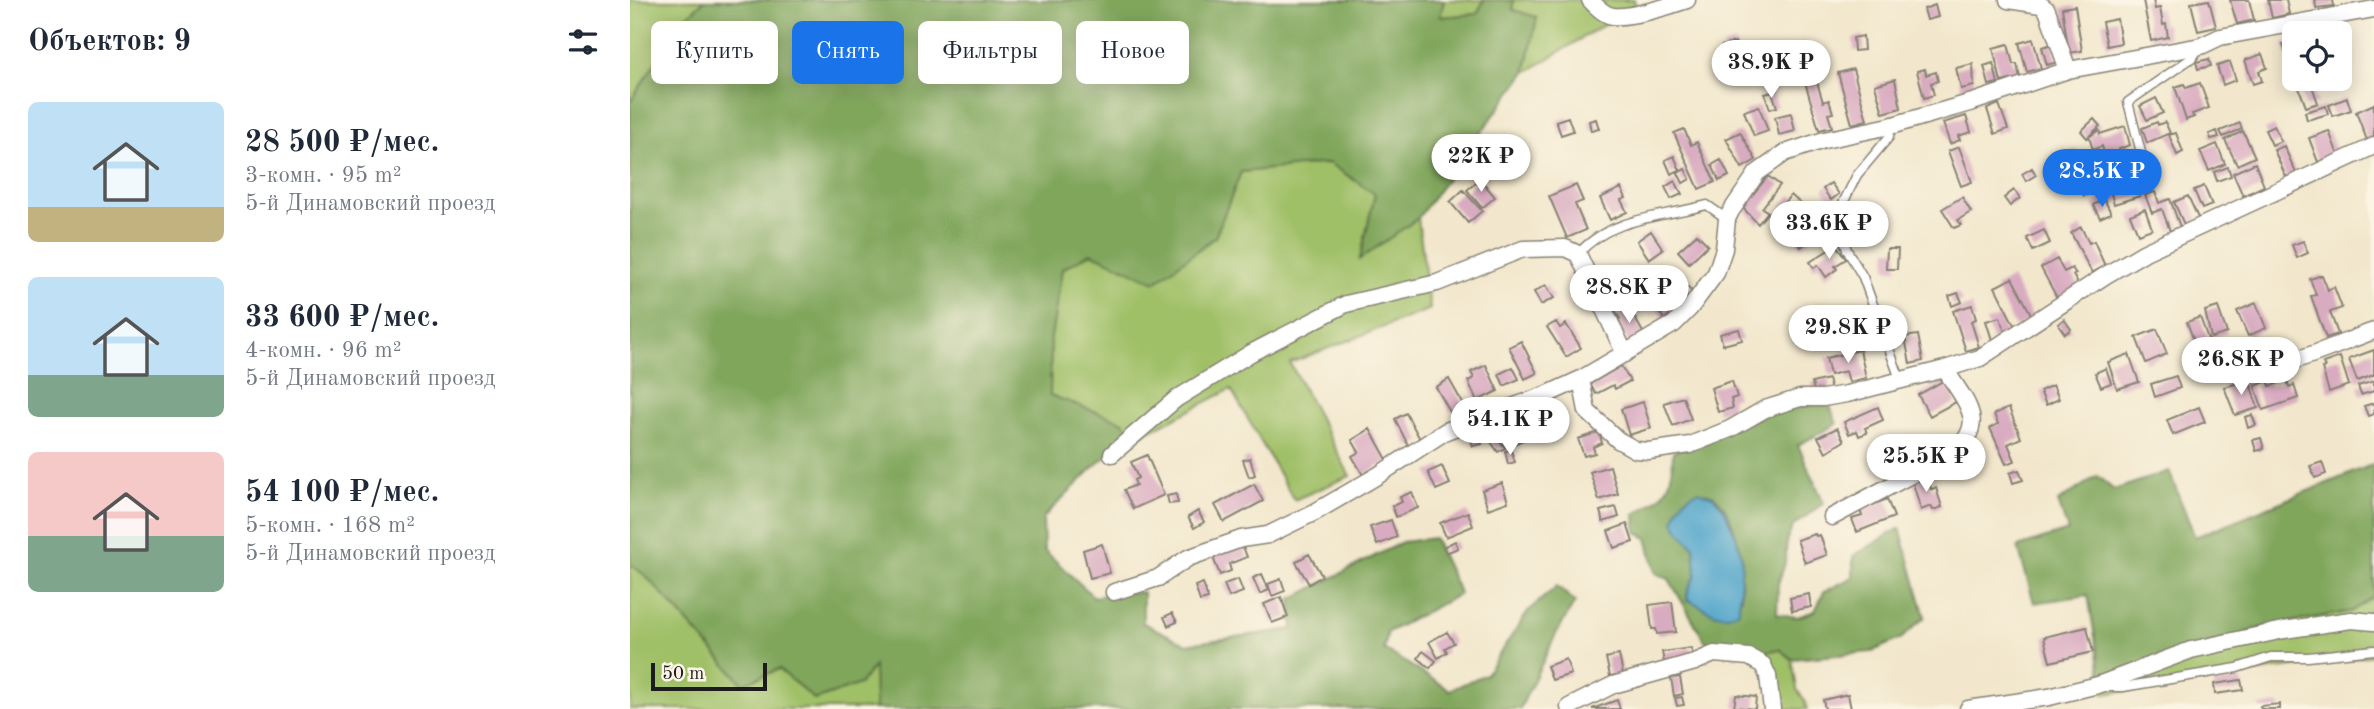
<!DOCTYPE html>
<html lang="ru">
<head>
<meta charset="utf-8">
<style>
  :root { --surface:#fff; --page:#f6f6f7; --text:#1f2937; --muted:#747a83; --accent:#1a73e8 }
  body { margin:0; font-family:"Old Standard TT",serif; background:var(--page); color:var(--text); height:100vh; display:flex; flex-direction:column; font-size:26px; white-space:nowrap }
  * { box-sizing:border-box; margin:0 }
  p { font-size:23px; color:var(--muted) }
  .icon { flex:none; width:38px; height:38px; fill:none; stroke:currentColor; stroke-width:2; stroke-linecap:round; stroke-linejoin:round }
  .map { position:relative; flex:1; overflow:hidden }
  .details { display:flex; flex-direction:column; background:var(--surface); width:630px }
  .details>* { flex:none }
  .hud { position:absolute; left:21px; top:21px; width:665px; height:63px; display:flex; gap:14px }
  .buttons { position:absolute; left:1652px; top:21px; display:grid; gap:14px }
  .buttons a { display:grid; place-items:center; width:70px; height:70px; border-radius:10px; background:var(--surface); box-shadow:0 4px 18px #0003; font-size:35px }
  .scale { position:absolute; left:21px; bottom:18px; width:116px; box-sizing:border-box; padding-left:7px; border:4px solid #1c1c1c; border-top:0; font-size:19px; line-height:24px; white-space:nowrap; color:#1c1c1c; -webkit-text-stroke:5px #fcf5e5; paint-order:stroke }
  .price { position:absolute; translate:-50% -60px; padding:0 16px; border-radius:24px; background:#fff; color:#222; font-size:23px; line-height:46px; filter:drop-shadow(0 2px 4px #0008) }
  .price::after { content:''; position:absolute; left:50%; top:42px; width:21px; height:16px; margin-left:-10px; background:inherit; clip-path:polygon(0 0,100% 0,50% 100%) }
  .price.on { background:var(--accent); color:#fff }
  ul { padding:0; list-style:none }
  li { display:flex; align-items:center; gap:21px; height:175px; padding:0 28px }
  li span { display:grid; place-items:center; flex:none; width:196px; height:140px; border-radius:10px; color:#555 }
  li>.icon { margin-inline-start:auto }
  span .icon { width:84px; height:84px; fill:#fffc; stroke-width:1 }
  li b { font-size:30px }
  h2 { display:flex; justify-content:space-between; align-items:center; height:84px; padding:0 28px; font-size:30px }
  .pill { padding:0 24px; border-radius:10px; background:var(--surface); box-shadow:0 4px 18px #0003; font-size:24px; line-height:63px }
  .pill.on { background:var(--accent); color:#fff }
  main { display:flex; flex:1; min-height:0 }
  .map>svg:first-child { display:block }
</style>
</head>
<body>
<main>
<section class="details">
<h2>Объектов: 9<svg class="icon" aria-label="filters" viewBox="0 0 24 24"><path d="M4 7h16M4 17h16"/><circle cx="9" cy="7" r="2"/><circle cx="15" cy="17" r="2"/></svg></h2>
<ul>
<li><span style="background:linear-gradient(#bfe0f5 75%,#c2b280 0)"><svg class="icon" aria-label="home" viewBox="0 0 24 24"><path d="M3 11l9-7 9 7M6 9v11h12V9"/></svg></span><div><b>28 500 ₽/мес.</b><p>3-комн. · 95 m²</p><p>5-й Динамовский проезд</p></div></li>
<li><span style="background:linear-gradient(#bfe0f5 70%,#7fa58c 0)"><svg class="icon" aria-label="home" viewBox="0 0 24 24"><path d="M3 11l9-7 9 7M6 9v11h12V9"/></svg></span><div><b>33 600 ₽/мес.</b><p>4-комн. · 96 m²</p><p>5-й Динамовский проезд</p></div></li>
<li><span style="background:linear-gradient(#f6c9c9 60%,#7fa58c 0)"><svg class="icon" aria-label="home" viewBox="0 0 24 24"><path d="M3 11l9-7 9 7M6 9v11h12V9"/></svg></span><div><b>54 100 ₽/мес.</b><p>5-комн. · 168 m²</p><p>5-й Динамовский проезд</p></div></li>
</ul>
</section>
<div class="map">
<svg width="1744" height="709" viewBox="0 0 1744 709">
  <rect width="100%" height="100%" fill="#fcf5e5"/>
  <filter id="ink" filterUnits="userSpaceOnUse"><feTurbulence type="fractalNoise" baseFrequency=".0143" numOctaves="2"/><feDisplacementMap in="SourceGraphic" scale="14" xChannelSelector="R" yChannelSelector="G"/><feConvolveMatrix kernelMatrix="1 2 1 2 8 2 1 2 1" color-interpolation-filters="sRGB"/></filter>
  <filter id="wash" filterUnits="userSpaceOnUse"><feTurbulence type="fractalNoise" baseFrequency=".00686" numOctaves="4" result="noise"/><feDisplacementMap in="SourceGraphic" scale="28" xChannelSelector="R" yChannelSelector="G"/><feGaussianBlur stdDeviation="1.57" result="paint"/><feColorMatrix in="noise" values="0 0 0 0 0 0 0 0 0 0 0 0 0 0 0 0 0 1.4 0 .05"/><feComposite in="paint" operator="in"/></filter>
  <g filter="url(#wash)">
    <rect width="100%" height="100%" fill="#f2e7cc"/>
    <!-- green -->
    <path fill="#a0c068" stroke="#5e6e42" stroke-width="2" d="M0,0h75l-22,20 -53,82z
      M814,0h40l-7,14 -37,3z
      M883,0h121l2,5 -111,68 12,-55 -24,-8z
      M699,163l46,31 -15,65 58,-41 12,91 -140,54 60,113 -56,24 -63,-111 -93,48 -88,-42 1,-58 11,-68 29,-16 124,-16 26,-65z
      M0,564l149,105 96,-5v45h-245z
      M1744,596v59l-270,39 -2,-15 162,-52 88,-16z
      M1150,649l12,10 5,30 8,12 2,8h-29l-13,-48 -5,-8z"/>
    <!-- forest -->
    <path fill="#80a65c" stroke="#4e613c" stroke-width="2" fill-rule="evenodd" d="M75,0h739l-4,17 37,-3 7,-14h29v10l24,7 -12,56 -107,145 -58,41 15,-65 -46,-31 -88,9 -26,65 -60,45 -64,-29 -29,16 -11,68 -1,58 72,26 16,16 -38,24 -57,57 1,32 50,47 18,-4 31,-1v31l44,21 106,-15 -2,-30 111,-57 32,-4 26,56 -72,38 -4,17 66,41 36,-16 43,-64 28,-24 18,16 -19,32 -36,75h-645l-1,-43 -14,18 -45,16 -36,-31 -36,15 -96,-107 -17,-13v-462l53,-82z
      M1198,401l9,23 -39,21 26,58 -31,23 -6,14 -2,23 -7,21 -1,30 20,3 18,-6 9,-19 29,-15v-21l47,-28 25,89 -23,21 -31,14 -79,7 -13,-10 -19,4 -26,-2 -17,-3 -12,-7 -36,-62 -13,-6 -9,-35 -11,-6 -1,-18c32,-19 37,-24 38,-62l95,-39zM1068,492c5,1 12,2 16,4 25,18 28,75 27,103l-39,7 -15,-7 1,-9 8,-15 -2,-28z
      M1744,464v132l-22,15 -88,16 -162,52 -14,-84 -54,8 -16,-56 50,-16 -10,-29 39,-26 17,14 55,-19 26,66z"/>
    <!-- water -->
    <path fill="#4fa4cb" stroke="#366074" stroke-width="2" d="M1068,491l15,5 11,13 12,27 6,22 -3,53c-19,11 -34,-3 -52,-12l1,-9 8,-16 -2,-27 -14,-15 -6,-11c4,-17 9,-23 24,-30z"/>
    <g id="blocks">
      <!-- building -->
      <path fill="#d9abc1" d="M1513,0h10l2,9 5,-1 3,17 3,-1 2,13 -17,4z
        M1579,0l7,27 -18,4 -7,-28z
        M1600,0h19l5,20 -17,4z
        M1638,0h18l3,14 -17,4z
        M1685,0h18l1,6 -18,2z
        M1305,5l3,12 -11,3 -3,-11z
        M1445,6l7,45 -13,2 -7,-45z
        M1487,19l4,24 -14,3 -5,-24z
        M1233,36l1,14 -10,1 -1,-13z
        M1403,39l8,29 -14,4 -8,-29z
        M1664,40v14l-7,2 -4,-12z
        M1105,42l9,26 -12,5 -10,-27z
        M1378,44l5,20h4l3,14 -19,4 -8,-34z
        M1423,44l4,18 -10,3 -5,-18z
        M1632,54l5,14 -8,3 3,10 -9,3 -8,-24z
        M1579,59l2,7 -13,3 -2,-7z
        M1600,62l6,18 -13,5 -6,-19z
        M1363,63l5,20 -9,2 -5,-19z
        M1343,64l1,22 -13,3 -5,-21z
        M1223,69l14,51 -15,4 -14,-51z
        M1295,69l1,6 10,-3 2,9 -7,2 3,12 -10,3 -7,-27z
        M1186,79l7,23 6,-2 4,13 -5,1 4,13 -13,3 -14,-48z
        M1265,79l6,29 -18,5 -8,-28z
        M1570,83l9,25 -17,6 2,3 -8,3 -11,-33 9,-3 2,4z
        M1681,83l7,20 -12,4 -7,-19z
        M1142,92l5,15 -7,2 -5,-15z
        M1526,98l7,15 -16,7 -7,-14z
        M1717,98l4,12 -18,6 -4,-11z
        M1369,104l9,25 -13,5 -8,-25z
        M1744,104v33l-7,3 -11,-28z
        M1129,106l9,25 -14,5 -10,-25z
        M1696,106l2,8 -21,6 -2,-8z
        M1161,113l4,18 -16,4 -4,-18z
        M1336,116l5,16 -13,4 2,4 -10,4 -7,-21z
        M938,117l5,14 -12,4 -5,-14z
        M966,119l3,10 -8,2 -2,-10z
        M1464,119l6,7 -13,12 -6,-7z
        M1527,122l1,3 7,-3 5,11 -23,10 -5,-15z
        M1610,123l2,6 -19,8 -3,-6z
        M1495,126l5,19 -11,4 2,6 -15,4 -4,-13 -9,4 -4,-13 10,-7 1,4z
        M1644,126l7,15 -9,4 -7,-15z
        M1054,129l7,16 6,-3 18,40 -16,7 -25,-56z
        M1587,131l2,6 -8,2 -2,-5z
        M1613,131l12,26 -18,8 -12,-25z
        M1699,131l9,24 -20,7 -9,-24z
        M1110,132l16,28 -14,8 -16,-29z
        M1546,133l7,19 -6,3 -8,-20z
        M1587,144l8,20 -16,7 -9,-20z
        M1654,146l12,27 -10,4 -12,-27z
        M1329,147l13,35 -11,4 -13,-35z
        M1445,149l5,7 -8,6 -5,-8z
        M1044,156l6,14 -9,4 -6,-14z
        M1091,160l8,16 -10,5 -7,-16z
        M1625,163l9,23 -21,10 -10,-23z
        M1598,167l3,9 -14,5 -3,-9z
        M1402,168l4,7 -10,6 -4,-7z
        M1055,169l5,10 -7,4 -5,-10z
        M1507,170l4,12 -5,1 4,13 -26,8 -7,-25z
        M1138,176l12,9 -18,23 6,4 -10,12 -16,-17z
        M850,179l15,18 -13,11 -15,-18z
        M1459,180l5,12 -10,4 -5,-11z
        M1045,181l7,13 -11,5 -6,-12z
        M1201,183l8,11 -8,6 -8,-11z
        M946,185l7,16 -8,3 11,26 -19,8 -18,-42z
        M1574,186l8,19 -10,4 -8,-19z
        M991,188l5,10 -5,2 6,12 -17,8 -10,-22z
        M833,190l19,21 -14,12 -18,-21z
        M1384,190l6,8 -10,8 -6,-8z
        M1525,192l4,11 11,-4 10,28 -10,4 -8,-22 -10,4 -7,-18z
        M1161,195l10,9 -10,11 -10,-9z
        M1558,196l11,24 -14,7 -11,-25z
        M1332,197l9,15 -13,8 3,5 -7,3 -12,-19z
        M1474,199l7,14 -11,5 -7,-13z
        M1515,209l7,20 -14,5 -8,-19z
        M1172,213l15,21 -16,13 -7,-10 3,-3 -8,-11z
        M1451,227l8,16 5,-2 11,25 -13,7 -21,-40z
        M1414,230l6,13 -17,8 -6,-13z
        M1021,231l12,18 -14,10 -12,-18z
        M1067,234l11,11 -19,18 -11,-12z
        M1673,241l5,12 -11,5 -5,-13z
        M1206,245l10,14 -11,7 2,3 -11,8 -8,-12 -4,3 -4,-6z
        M1257,249h11l-1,20h-11z
        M1427,259l7,13 8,-4 4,6 -3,1 6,11 -22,12 -16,-30z
        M1692,275l6,15 6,-3 8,21 -12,4 8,22 -12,4 -15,-42 5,-1 -6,-16z
        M1382,278l21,40 -18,9 -20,-40z
        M916,285l8,13 -13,7 -7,-13z
        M1058,287l5,6 -8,8 -6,-6z
        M1328,293l4,9 -10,4 -3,-10z
        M1040,294l10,13 -16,12 -10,-14z
        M1626,303l10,25 -18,8 -11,-25z
        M1342,305l4,14 -5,2 8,26 -13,4 -13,-40z
        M994,306l5,9 3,-2 12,21 -16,9 -11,-22 3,-2 -5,-9z
        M1588,307l9,26 -16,5 -6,-27z
        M1227,311l9,19 -23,10 -5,-10 -4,2 -4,-9z
        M1370,317l6,19 -14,4 -6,-19z
        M1570,317l12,33 -14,5 -1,-3 -6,2 -2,-8 6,-2 -8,-22z
        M1434,319l7,10 -6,5 -7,-10z
        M926,322l4,6 6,-4 15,24 -15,9 -19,-30z
        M1109,329l3,11 -19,5 -3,-11z
        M1527,329l10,25 -21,9 -10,-26z
        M1288,335l5,26 -13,3 -5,-27z
        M891,341l16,32 -12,6 -16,-32z
        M1230,350l6,28 -17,4 -3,-11 -16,4 -4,-17z
        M1744,350v25l-17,6 -8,-22z
        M1499,354l10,28 -22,7 -9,-27z
        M1710,357l9,28 -20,7 -7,-24 3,-1 -2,-4z
        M856,365l12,26 -21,10 -9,-20 6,-3 -3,-6z
        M991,366l9,15 -15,8 -2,-4 -17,9 -6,-10z
        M883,367l6,12 -15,7 -5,-12z
        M1476,368l5,15 -10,4 -6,-14z
        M1546,376l4,12 -25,9 -4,-13z
        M819,379l14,25 -13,8 -14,-25z
        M1198,379l3,11 -16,4 -3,-11z
        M1315,380l11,22 -26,14 -12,-21z
        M1619,380l9,28 -23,7 -11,-28z
        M1657,380l2,7 5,-2 4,13 -35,12 -8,-24 13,-5 2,5z
        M1102,381l5,16 -6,2 2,9 -15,4 -7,-24z
        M1744,381v10l-13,4 -3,-9z
        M1423,385l6,14 -13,6 -6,-14z
        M1053,397l8,22 -18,7 -9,-23z
        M1013,402l8,26 -22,7 -8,-26z
        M1744,403v11l-6,2 -4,-10z
        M1248,407l5,13 -18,8 2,5 -8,3 -2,-5 -8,3 -5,-12z
        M1569,407l6,15 -32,13 -6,-15z
        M1379,408l12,30 -13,6 7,17 -9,3 -16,-36 8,-4 -4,-10z
        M776,413l15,28 -12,6 -14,-28z
        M1622,415l4,10 -8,3 -3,-11z
        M896,417l8,18 -20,9 -10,-23 7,-3 2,4z
        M864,426l5,11 -8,4 -5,-11z
        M1207,428l7,13 -18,11 -8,-15z
        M740,429l18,32 -25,14 -11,-19 7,-4 -7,-12z
        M969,432l3,11 -9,4 2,6 -11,3 -6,-17z
        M849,433l3,11 -9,2 -3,-11z
        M868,438l7,10 -7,4 -7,-10z
        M1631,438l3,11 -8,2 -3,-11z
        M881,450l4,12 -7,2 -3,-13z
        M517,455l17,40 -31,14 -9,-19 12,-5 -2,-5 4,-2 -7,-16z
        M620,458l5,17 -6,2 -6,-17z
        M1692,462l4,12 -11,4 -5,-12z
        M812,466l8,18 -14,6 -8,-18z
        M980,466l8,28 -19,6 -9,-28z
        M1389,470l4,10 -10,3 -3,-10z
        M1296,475l5,14 5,-1 6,19 -9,3 -2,-4 -10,4 -9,-30z
        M872,483l6,19 -20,7 -6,-19z
        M624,484l9,17 -39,21 -9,-17z
        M782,492l6,16 -22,9 -4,-11 10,-4 -2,-5z
        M546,494l2,9 -9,1 -2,-8z
        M1257,499l7,18 -37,15 -5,-13 10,-3 -2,-6z
        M986,507l3,10 -16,5 -3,-11z
        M568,511l6,11 -10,6 -6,-11z
        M838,512l5,14 -27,11 -6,-14z
        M761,520l6,17 -20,8 -7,-18z
        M997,524l6,18 -19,6 -6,-17z
        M1185,534l1,2 4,-1 7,20 -22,8 -8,-23z
        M825,541l3,7 -12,5 -3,-6z
        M472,544l8,29 -20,5 -7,-28z
        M612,544l5,13 -18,7 2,7 -11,4 -8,-20z
        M679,554l13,22 -13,8 -13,-22z
        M632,574l7,16 -9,4 -7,-16z
        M608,579l5,13 -14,5 -5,-13z
        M651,579l4,12 -13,5 -4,-12z
        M573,583l5,16 -8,2 -5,-15z
        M1179,594l2,13 -19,4 -2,-13z
        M651,597l7,20 -16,6 -8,-19z
        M1042,602l4,30 -19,2 -1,-5h-4l-3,-24z
        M542,613l5,9 -9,4 -4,-9z
        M1457,627l6,25 -43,10 -6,-25z
        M817,632l7,11 -9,5 2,4 -9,6 -9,-16z
        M1061,648l2,9 -29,5 -2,-10z
        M793,651l13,10 -6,7 -12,-10z
        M989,655l4,19 -13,2 -4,-18z
        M936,659l5,15 -19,6 -5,-14z
        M1050,677l3,17 -9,2 -3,-18z
        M1611,680l2,10 -28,4 -1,-10z
        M1218,694l3,15h-26l-2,-9z
        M1106,695l20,2 -1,12 -21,-2z
        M1052,697l2,8 -7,1 -2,-8z
        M987,700l3,9h-28z
        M1650,704v5h-19l-1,-3z"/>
    </g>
  </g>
  <g filter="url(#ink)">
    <use href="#blocks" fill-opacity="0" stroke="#878274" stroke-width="2"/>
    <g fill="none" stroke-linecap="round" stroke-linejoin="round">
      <!-- service casing -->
      <g stroke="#878274" stroke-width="11">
        <path id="service" d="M1260,126l-1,11 -32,38 -14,28 -3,23 7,24 16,27 37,102
          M1516,172l-18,-70 65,-45 6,-9
          M948,254c32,-37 85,-37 129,-49l20,14
          M1474,687h19l114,-19 34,-11h37l66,-7"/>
      </g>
      <!-- minor casing -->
      <g stroke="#878274" stroke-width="19">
        <path id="minor" d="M960,0c6,6 14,15 23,16 18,2 57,-10 74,-16
          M1378,0l33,5 6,5 21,60
          M1614,365c39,7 92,-21 130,-34
          M951,379l6,32 31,29 18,10 13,1 41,-6 40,-16 35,-20 35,-11h23l24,-4 98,-25 35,-11 126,-83 39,-23 229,-106
          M482,454l64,-55 75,-46 95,-49 91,-21 86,-34 42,-1 13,6 47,100
          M1202,517l120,-64c38,-30 13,-51 -7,-84
          M484,592l44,-14 30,-20 53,-19 27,-4 47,-23 62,-36 69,-45 102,-37 33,-15 93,-55 16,-16 26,-35 8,-24 3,-30 4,-8 26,-38 28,-20 39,-13 66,-14 83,-24 95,-32 133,-24 19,-9 154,-28
          M939,707l44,-22 82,-23 19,-8 35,3 14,8 5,11 4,33
          M1338,709l81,-12 49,-12 93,-35 93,-20 67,-10 23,2"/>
      </g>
      <!-- service -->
      <use href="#service" stroke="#fff" stroke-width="8"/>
      <!-- minor -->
      <use href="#minor" stroke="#fff" stroke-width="16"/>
    </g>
  </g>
</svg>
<div class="buttons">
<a><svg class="icon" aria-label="locate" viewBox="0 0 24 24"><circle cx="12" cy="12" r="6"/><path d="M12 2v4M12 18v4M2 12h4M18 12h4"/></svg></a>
</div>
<div class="scale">50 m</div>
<b class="price" style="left:1141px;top:100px">38.9K ₽</b>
<b class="price" style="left:851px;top:194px">22K ₽</b>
<b class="price on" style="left:1472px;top:209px">28.5K ₽</b>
<b class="price" style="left:1199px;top:261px">33.6K ₽</b>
<b class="price" style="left:999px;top:325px">28.8K ₽</b>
<b class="price" style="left:1218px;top:365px">29.8K ₽</b>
<b class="price" style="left:1611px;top:397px">26.8K ₽</b>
<b class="price" style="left:880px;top:457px">54.1K ₽</b>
<b class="price" style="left:1296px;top:494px">25.5K ₽</b>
<div class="hud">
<a class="pill">Купить</a>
<a class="pill on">Снять</a>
<a class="pill">Фильтры</a>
<a class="pill">Новое</a>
</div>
</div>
</main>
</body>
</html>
